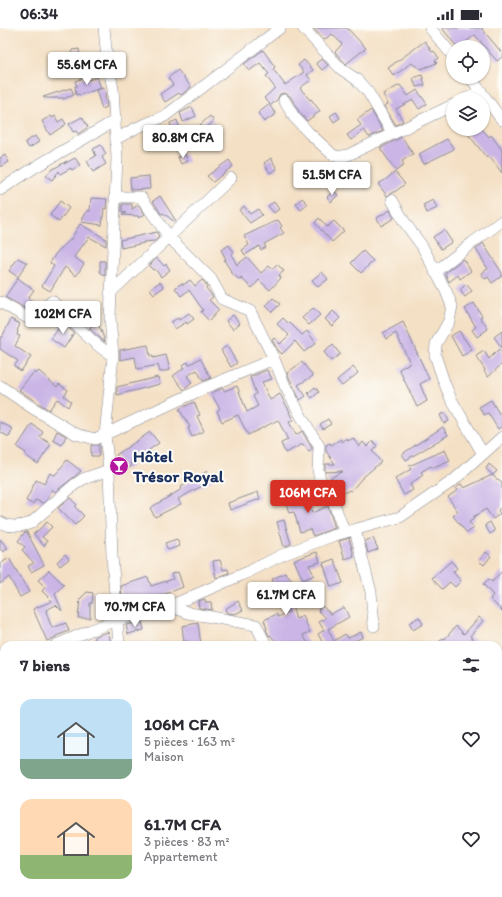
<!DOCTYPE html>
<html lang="fr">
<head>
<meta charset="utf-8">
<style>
  :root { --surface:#fff; --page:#f2f2f3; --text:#2b2b33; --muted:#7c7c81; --accent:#d93025 }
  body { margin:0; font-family:Itim,sans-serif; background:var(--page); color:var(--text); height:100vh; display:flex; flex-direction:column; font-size:15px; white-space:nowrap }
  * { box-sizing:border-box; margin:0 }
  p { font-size:13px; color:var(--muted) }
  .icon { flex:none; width:22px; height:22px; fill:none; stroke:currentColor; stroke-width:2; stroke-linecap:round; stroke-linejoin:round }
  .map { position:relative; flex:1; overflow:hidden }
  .sheet { position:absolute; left:0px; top:613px; width:502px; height:256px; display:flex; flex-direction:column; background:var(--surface); border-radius:12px 12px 0 0; box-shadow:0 1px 3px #0004 }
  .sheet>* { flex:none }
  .buttons { position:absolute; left:446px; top:12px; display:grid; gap:8px }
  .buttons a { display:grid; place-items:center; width:44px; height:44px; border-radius:50%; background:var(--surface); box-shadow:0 1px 3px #0004; font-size:20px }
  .price { position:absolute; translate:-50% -34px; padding:0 9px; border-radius:4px; background:#fff; color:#222; font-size:13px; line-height:26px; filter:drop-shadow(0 1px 2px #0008) }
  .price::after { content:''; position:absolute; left:50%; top:24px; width:12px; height:9px; margin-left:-6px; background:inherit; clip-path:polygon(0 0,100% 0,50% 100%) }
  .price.active { background:var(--accent); color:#fff }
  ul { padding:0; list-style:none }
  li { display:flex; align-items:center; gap:12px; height:100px; padding:0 20px }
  li span { display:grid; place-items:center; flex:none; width:112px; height:80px; border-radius:12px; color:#555 }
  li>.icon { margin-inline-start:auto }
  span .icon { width:48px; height:48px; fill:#fffc; stroke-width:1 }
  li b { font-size:17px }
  h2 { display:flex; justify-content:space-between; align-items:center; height:48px; padding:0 20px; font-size:17px }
  .status { display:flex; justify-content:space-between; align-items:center; height:28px; padding:0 20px; background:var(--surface); direction:ltr }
  .status svg { height:11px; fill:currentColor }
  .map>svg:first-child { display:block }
</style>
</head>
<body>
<div class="status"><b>06:34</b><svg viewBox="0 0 49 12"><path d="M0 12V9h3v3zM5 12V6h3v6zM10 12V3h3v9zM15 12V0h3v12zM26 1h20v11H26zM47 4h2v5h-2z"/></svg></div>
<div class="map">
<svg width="502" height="869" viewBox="0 0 502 869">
  <rect width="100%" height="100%" fill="#fdfcf7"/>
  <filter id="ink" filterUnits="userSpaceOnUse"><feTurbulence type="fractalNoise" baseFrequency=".025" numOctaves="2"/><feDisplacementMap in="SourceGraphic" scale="8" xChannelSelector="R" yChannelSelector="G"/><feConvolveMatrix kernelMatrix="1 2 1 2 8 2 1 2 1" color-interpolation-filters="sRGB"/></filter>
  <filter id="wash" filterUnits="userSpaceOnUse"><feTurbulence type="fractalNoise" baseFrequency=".012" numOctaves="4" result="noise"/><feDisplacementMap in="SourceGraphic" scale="16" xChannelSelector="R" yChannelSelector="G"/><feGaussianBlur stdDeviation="0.9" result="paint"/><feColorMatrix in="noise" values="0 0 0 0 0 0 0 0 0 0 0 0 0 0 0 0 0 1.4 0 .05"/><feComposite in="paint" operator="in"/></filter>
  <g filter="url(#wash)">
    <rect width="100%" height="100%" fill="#f4e0c5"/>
    <g id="blocks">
      <!-- building -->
      <path fill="#cab5e6" d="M313,0h34l19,20 -20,16 -11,-12 7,-8 -10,-10 -8,6z
        M442,0h41l-1,1 20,24v4l-5,4 -22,-26 -12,9 2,3h-8z
        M425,13l7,11 2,-1 5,7 -4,3 2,2 -16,6 -10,-6 -17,13 -6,-8z
        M79,21l1,9 10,-4 3,7 -13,4v2l-7,1 -1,-18z
        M263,22l12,17 -2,2 12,16 19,-13 -6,-7 6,-5 9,10 -6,5 4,5 -11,8 10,12 1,-1 9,12 -13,10 -7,-8 -10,-17 -6,-3 -4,1 -3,6 -7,6 6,8 -12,8 -6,-9 12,-9 -6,-6 11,-10 -9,-12 3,-2 -9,-11 -11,8 -5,-7z
        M322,31l6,6 -6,5 -6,-7z
        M178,42l13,17 -10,8 -2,-2 -14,9 -5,-8 13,-9 -5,-7z
        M422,47l3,10 -9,2 -3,-9z
        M88,49l1,3 8,-3 4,11 -21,7 -1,-1 -3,1 -1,-9h2l-2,-5z
        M400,57l8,11 9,-6 10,14 -8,5 -6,-9 -17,9 7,12 -7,4 -12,-19 4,-2 -5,-10z
        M71,60l3,7 -11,4v-1h-19l-1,-1z
        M104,60l2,8h-1l2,11 -5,2 -6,-19z
        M192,79l4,9 -13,6 -3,-9z
        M371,82l12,21 -14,6 -5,-7 -13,10 -4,-5 14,-10 -4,-5z
        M336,84l4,6 -6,4 -4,-6z
        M51,88l1,2 3,-2 3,6 5,-3 3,5 -16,11 -8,-14z
        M210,88l4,5 -10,9 -4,-5z
        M82,89l6,10 -10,7 -2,-3 -3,1 -4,-8z
        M177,92l3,9 -7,3 -3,-9z
        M464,101h18l7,8 2,-2 11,15v23l-13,-17 -2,2z
        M35,108l4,6 -10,6 -4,-6z
        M402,109l11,17 -11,7 2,4 -8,6 -16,-23z
        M447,111l7,10 -30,15 -5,-10z
        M101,117l5,9 -4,3 4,7 -13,8 -6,-11 9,-5 -3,-7z
        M185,126l3,7 -7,3 -3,-7z
        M5,127l4,7 -9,5v-9z
        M75,130l5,7 -8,5 -1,-2 -11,6 -1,-3 -7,9 -6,-4 5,-6 16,-9 -3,3z
        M271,130l6,11 -7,4 -6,-10z
        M229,132l4,6 -20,16 -6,-6z
        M395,144l10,12 -9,7 -9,5 -9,-12 7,-4z
        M149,148l1,13 -19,1 -1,-12z
        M334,163l4,4 -7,7 -4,-5z
        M160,168l16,25 -1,1 -12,-9 -2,1 -8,-13z
        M91,170l16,1 -1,10 -2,-1 -2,17 -21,-3 6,-11h3z
        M302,170l6,6 -7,6 -5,-6z
        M433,172l4,8 -10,5 -4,-8z
        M60,173l9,7 -10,14 -9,-7z
        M274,174l5,7 -5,4 -6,-7z
        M122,176h10v5l6,-4 7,9 -6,4 -1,-2 -16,-1 4,-2 -4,-1z
        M244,178l6,8 8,-5 4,6 -12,8 -11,-13z
        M390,182l4,8 -13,8 -4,-8z
        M319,190l8,9 7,-6 10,10 -12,11 -17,-19z
        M278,192l4,6 -2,2 4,5 -20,11 2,3 -5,3 -2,-4 -14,9 -3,-5 7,-5 -5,-9z
        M80,196l26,15v7l-17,-9 -15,20 10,7 -8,12 -11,-9 -15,24 -8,-5 12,-20 -4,-3 6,-10 15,-14z
        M444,202l8,12 -11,7 -8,-12z
        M157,204l2,5 -4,4 -12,1 1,1 -23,5 -1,-8z
        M483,215l19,30v3l-10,7 -4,-6 -3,2 -4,-6 7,-4 -12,-20z
        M229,217l5,7 -3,2 6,11 10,-8 14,16 8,-7 3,3 5,-5 7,7 -5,4 2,3 -11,12 -11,-10 -7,8 -11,-10 -1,2 -10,-8 1,-1 -7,-11 2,-1 -5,-9z
        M363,223l10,10 -12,12 -10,-10z
        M18,230l9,5 -9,14 -9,-6z
        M157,230l7,8 2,-2 4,6 -9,7 -6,-8 -2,1 -4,-4z
        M463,231l8,12 -11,8 -2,-4 -9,7 -4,-9z
        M100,233h5v15l-5,-4z
        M322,244l6,7 -10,8 -6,-7z
        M18,250l16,12 -6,8 9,7 -7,6 -25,-14z
        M190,252l5,6 7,-6 3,3 2,3 -1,2 7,9 -4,3 10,10 -10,11 -8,-9 2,-2 -14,-20 -8,6 -6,-8 7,-5 1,2z
        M160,254l4,5 -10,7 -4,-5z
        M466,256l6,7 -7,6 -5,-7z
        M273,270l7,6 -8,8 -6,-6z
        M474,275l8,13 -2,1 8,12 -11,8 -5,-7 4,-3 -11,-18z
        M313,280l7,7 -11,10 -7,-7z
        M333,283l7,7 -8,8 -7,-7z
        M189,285l5,6 -7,5 -1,-2 -11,7 -4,-7 7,-4 1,2z
        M233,287l7,8 -7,6 -7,-8z
        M283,290l6,6 1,-1 12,12 5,-4 9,12 -12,9 -9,-11 -13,13 -5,-5 -5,-9 2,-2 6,6 9,-9 -12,-11z
        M11,291l9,5 -3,7h1l-1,4 3,1 -5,10 16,11 -10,14 -7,-5 4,-5 -18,-12v-12h2z
        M60,291l14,14 -10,15 -13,-9 10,-14 -4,-2z
        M403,294l26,57 -9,5 7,17 -10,6 -18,-38 11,-6 -14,-30 -10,6 -3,-6z
        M97,295l4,7 4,12 -16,-14z
        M459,303l13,19 -10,6 -11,-20z
        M502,303v17l-8,-11z
        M148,317l2,11h3v2l13,-3 4,15 -10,2 -2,-7 -21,4 -2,-12 -15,3v-10z
        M333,317l7,9 -9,7 -7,-9z
        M227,318l10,17 -6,4 -10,-17z
        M499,321l3,4v11l-14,13 -4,-6 1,-1 -9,-14 8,-5 5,8z
        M200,330l11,20 -8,3 -6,-11 -10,6 5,7 -8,7 -11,-14 11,-8 -2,-3 6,-3 1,3z
        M302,334l11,14 -15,9 8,11 -6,4 -13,-27z
        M353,339l5,6 -16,13 -5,-6z
        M267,342l5,9 -10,3 8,18 10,-6 10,18h-1l4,8 -4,2 7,13 6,-4 10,17v2l-3,2 -6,-8 -18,9 -4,-10 7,-3 -10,-20 -30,15 -10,-20 -16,7 -5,-11 3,-2 -9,-16 12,-5 1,3 13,-5 10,26 11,-6 -5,-10 3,-2 -6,-17z
        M39,343l18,16 2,-3 9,6 -4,6 7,5 -3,6 -11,-8 -8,11 -30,-20 15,-18 2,2z
        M158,349l2,7 -43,11v-8z
        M315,359l4,5 -7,6 -4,-5z
        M491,372l9,15 2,-1v12l-4,3 -10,-16 -4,2 -5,-8z
        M194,374l6,13 -3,1 7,15 -12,6 -4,-9 2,-1 -11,-18z
        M445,385l4,8 -5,3 -4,-9z
        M328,391l3,5 -8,5 -3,-5z
        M0,394l13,7 -4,8 -9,-5z
        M32,396l11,8 -3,5 11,7 -13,20 -13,-9 1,-2 -9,-6z
        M443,399l5,8 -42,25 -4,-6z
        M57,403l9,5 -4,9 -9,-5z
        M150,404l9,11 -29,20 2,3 -7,4 -9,-15z
        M347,410l1,3 5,-3 6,9 4,-5 4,5 6,-6 4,5 -5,5 9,11 -19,16 -11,13 -2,-1 -10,7 -12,-17 16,-9 -18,1v-8h10l-9,-13v-6l4,-2 1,2 10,-6 1,3z
        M91,417h8v11h-8z
        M445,422l5,11 -16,7 -3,-2 -10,6 2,3 -13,9 3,6 -9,5 -9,-16 16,-10 -2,-3z
        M67,432l14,11 -2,2 -24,19 -3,-3 -5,11 -4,3 -8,-3 -2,4 -7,-3 10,-21 8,4 6,-11 5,2z
        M489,436l8,7 -4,4 -7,-6z
        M207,443l6,9 -35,19 3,5 -26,13 -5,-9 32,-19 -1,-2z
        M492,447l10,8v24l-4,3 2,4 -7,5 -7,-10 -13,8 1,2 -5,3 5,6 -7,5 -14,-17 5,-4 -10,-15 10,-7 -2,-2 5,-4 3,4z
        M297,460l4,14 7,-3 4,14 16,-7 7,22 -22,8 -3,-7 -10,3 -6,-20 -5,1 -6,-20z
        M258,464l2,7 -30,11 -2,-7z
        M70,470l7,7 -2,2 9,9 -9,9 -17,-17z
        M284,492l7,24 -7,3 -7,-25z
        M47,494l5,5 -10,10 5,4 -3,5 -11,-13h2z
        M490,494l5,9 -5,3 -5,-9z
        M25,504h2l17,33 -13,7 -3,-6 6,-3 -12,-13 3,-3 -7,-6z
        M349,510l5,18 -9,3 -6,-18z
        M373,510l5,11 -10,4 -3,-12z
        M0,511l8,9 -5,4 -3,-3z
        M177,511l3,7 -12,4 -3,-7z
        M317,524l3,10 -11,3 5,10 -11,5 -9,-20z
        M486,524l5,4 -7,9 -5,-4z
        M65,526l4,5 -9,7 -3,-4z
        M9,530l20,34 -9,5 -11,-20 -9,7v-20z
        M334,531l9,24 -12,4 -8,-24z
        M220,532l3,10 5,-1 1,4 -13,5 -3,-17z
        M451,533l6,7 -4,4 8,9 -6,6 -5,-5 -8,7 -10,-11z
        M49,542l15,15 -9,9 7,17 -6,-6 -10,5 1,5 5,13 14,-5 3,8 -13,5v1l-9,4 -14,-32 19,-8 -10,-10 3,-4 -7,-7z
        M502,543v40l-12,-12 3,-4 -10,-11 6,-5 3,3z
        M178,544l5,15 -28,11 1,3 -33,10 -2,-25 27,-9 3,9 22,-7 -2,-5z
        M285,545l12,13 1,8 -8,2 2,4h-2l6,19 7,-3 7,16 -7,3 6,10h-30l-9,-10 -1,1 -3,-7h1l-3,-9 13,-6 1,3 11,-5 -7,-16 -8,2 -1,-3 -8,3 -1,-6 12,-3 -4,-10z
        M87,564l6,1 -1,10h-2v15h-12l2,-19z
        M205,571v3h6l1,8 -13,-2 -1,-7z
        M238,573l5,9 -8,4 -8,-1 -2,-4z
        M322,578l9,8 13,-7 5,10 -21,12 6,12 11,-7 3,4 13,-6 2,5 -17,8h-22l-6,-11 6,-4 -5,-8 7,-4 -8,-8z
        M419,589l4,7 -10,6 -4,-7z
        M479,589l4,4 -13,15 10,9h-45l9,-7 1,1 11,-13 8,8z
        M142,594l2,8 -16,4 -2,-9z
        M198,595l3,22h-12l-1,-4 -4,1 -2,-16z
        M108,604l4,13h-30l13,-6v-3z"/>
    </g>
  </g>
  <g filter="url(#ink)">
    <use href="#blocks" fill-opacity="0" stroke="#888892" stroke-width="1"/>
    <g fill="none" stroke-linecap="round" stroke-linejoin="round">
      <!-- minor casing -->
      <g stroke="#888892" stroke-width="12">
        <path id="minor" d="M104,0l3,31 6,30 4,69 -7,159 3,39 -8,79 4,35 3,86 7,89
          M303,0l38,41 15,10 12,13 25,42
          M430,0l23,28
          M470,49l32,43
          M465,71l16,-8
          M284,72l10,17 15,16 24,22 5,2 10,-2 105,-50
          M116,111l20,-11 29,-12 115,-88
          M0,162l37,-24 79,-46
          M115,169h26l28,40 62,-59
          M392,172l13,23 17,23 24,45 6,15 -3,15 -13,23 -1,11 9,27 7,17 32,55
          M435,244l37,-29 30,-22
          M110,265l59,-56 42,42 11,20 28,12 24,48 11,27 16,30 18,30 -1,24 3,14 12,17 11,30
          M0,274l31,18 21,-19c21,19 36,40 61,55
          M0,358l31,21 45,27 19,5 114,-53 65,-27
          M0,494c10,6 20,5 31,1l43,-38 9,-6 26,-9
          M355,502l16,62 3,34
          M170,578l19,7 67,12 10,20
          M56,617l35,-15 26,-10 53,-14 78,-34 34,-17 50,-19 68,-19 54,-37 48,-43
          M0,641l4,-1
          M498,647l4,-9
          M498,747l4,-3
          M137,865v4
          M449,865l3,4
          M325,869l6,-4
          M366,869l3,-4"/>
      </g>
      <!-- minor -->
      <use href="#minor" stroke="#fff" stroke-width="11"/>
    </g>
  </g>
  <!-- icons -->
  <defs>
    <g id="bar-disc" transform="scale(1)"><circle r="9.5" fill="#b5179e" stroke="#fdfcf7"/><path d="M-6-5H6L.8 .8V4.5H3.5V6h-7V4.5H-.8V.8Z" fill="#fff"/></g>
  </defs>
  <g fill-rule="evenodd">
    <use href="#bar-disc" x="119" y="438"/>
  </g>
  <g text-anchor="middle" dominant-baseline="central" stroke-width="4" stroke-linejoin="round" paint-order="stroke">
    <!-- poi labels -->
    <g font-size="17" font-weight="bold" fill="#1b2f5e" stroke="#fdfcf7" text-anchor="start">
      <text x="133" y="428">Hôtel<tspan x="133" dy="20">Trésor Royal</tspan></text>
    </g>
  </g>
</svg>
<div class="buttons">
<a><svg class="icon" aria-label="locate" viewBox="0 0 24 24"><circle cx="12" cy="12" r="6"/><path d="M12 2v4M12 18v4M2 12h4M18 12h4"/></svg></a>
<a><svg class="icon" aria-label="layers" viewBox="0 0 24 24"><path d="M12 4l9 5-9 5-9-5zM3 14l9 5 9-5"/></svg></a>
</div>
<b class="price" style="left:87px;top:58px">55.6M CFA</b>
<b class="price" style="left:183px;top:131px">80.8M CFA</b>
<b class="price" style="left:332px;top:168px">51.5M CFA</b>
<b class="price" style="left:63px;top:307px">102M CFA</b>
<b class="price active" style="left:308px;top:486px">106M CFA</b>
<b class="price" style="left:286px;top:588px">61.7M CFA</b>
<b class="price" style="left:135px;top:600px">70.7M CFA</b>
<section class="sheet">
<h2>7 biens<svg class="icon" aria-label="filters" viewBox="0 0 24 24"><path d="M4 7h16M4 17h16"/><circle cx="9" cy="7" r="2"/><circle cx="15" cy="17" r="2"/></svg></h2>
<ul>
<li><span style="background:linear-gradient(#bfe0f5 75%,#7fa58c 0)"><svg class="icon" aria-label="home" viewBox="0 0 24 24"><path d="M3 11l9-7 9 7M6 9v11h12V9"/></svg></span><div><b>106M CFA</b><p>5 pièces · 163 m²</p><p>Maison</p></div><svg class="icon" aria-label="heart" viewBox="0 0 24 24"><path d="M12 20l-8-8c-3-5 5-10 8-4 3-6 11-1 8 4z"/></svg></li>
<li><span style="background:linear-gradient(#ffd9b3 70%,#8fb573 0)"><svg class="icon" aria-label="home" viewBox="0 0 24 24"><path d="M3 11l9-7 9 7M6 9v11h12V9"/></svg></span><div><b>61.7M CFA</b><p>3 pièces · 83 m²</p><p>Appartement</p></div><svg class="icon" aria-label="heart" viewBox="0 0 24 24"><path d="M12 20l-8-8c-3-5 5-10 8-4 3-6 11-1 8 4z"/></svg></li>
</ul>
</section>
</div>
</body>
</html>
